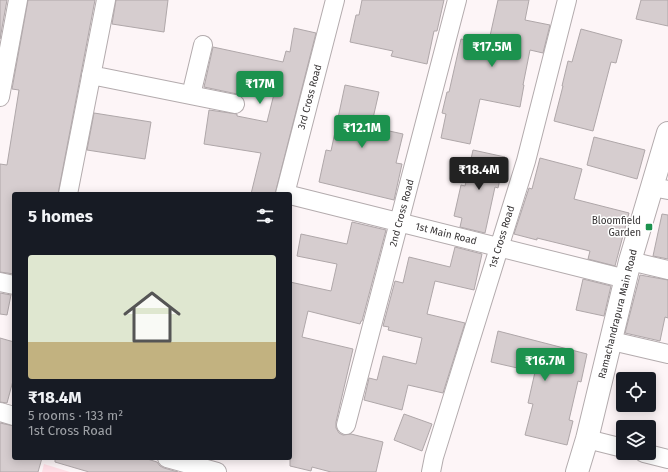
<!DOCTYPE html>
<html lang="en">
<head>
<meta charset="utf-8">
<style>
  :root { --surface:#171b24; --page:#242831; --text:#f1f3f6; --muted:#9ea1a6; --accent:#1c924e }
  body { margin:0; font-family:"Fira Sans",sans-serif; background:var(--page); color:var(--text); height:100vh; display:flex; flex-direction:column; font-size:15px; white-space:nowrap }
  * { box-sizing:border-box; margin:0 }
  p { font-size:13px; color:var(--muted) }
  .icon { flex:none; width:22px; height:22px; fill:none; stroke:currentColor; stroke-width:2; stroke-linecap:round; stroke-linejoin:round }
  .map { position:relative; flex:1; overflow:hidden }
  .sheet { position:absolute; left:12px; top:192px; width:280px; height:268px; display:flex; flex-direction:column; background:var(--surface); border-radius:4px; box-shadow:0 2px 10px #0003 }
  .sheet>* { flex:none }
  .buttons { position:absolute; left:616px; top:372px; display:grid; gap:8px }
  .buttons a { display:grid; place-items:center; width:40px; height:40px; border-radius:4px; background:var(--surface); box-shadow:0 2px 10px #0003; font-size:20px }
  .price { position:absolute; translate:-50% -34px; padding:0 9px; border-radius:4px; background:var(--accent); color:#fff; font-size:13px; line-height:26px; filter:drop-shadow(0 1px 2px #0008) }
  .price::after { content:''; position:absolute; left:50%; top:24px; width:12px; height:9px; margin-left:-6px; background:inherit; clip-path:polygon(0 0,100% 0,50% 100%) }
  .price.current { background:#222; color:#fff }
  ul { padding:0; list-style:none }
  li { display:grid; align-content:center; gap:8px; height:212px; padding:0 16px }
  li span { display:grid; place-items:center; height:124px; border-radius:4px; color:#555 }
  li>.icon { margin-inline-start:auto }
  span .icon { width:72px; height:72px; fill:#fffc; stroke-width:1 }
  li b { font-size:17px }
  h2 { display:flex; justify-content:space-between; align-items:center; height:48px; padding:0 16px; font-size:17px }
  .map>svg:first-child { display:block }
</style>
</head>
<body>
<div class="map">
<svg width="668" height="472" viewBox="0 0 668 472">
  <rect width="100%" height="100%" fill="#fdf5f7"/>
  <!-- green -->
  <path fill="#ffdee6" d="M44,464l26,8h-28z"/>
  <!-- building -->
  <path fill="#d6cdcf" stroke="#afa7a9" d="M0,0h7l-7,39z
    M28,0h67l-37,194h-44v80l-14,-2v-108l7,1 12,-75 -7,-1z
    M116,0h52l-4,32 -52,-8z
    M362,0h82l-7,31h-3l-7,33 -36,-8 2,-5 -43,-9 6,-27h3z
    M498,0h31l-4,20 25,5 -7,28 -13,-3 -7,35h1l-4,22 -40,-8 -10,45 -29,-6 5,-24 -4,-1 5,-21h2l12,-53 27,6z
    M641,0h27v26l-32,-7z
    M294,28l22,5 -41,161h-24l10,-41 -57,-9 5,-34 28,4v2l30,6 7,-28 -30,-7 -2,9 -5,-2 -33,-7 9,-40 70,15 3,-11 4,1z
    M581,29l41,11 -6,23 -5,-1 -18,69 -39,-10 9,-35h-1l6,-25 4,1z
    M345,85l34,7 -8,35 32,7 -7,29 6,1 -8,36 -75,-18 7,-32 5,1z
    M94,113l57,9 -6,37 -58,-9z
    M594,137l51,13 -8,29 -50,-14z
    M473,150l32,7 -7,31 -3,-1 -10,46 -25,-6 2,-9 -8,-2 7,-31 4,1z
    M540,158l42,11 -8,30 55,14 -14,53 -27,-7 2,-8 -53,-13v2l-23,-6 15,-46 3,1z
    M662,214l6,1v44l-15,-3z
    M352,222l34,8 -24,91h-1l-1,3 -52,-13 -6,26 51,12 -17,73v6l3,5 4,2 8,-1 32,8 -7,30h-45l-19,-5 -1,4 -21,-5v-184l41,9 6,-27 -40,-8 4,-22 46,10z
    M455,247l27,7 -8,36 -39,-9 -8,33 38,9 -22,70 -35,-8 -6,25 -38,-10 5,-22 8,2 6,-24 33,8 6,-26 -34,-8 1,-3 -6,-1 12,-45 8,2 6,-26 41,10z
    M640,275l28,5v38l-3,-1 -5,24 -35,-8z
    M583,279l28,7 -7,30 -28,-6z
    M0,293l11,2 -4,20 -7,-1z
    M498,331l89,23 -6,28 -3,-1 -9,39 4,1 -6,24 -42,-10 8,-31 -5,-1 7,-31 -44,-10z
    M0,338l14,4v35l-7,26 -7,-1z
    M404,414l28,10 -10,27 -28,-11z
    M0,423l14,3v32h28l-4,14h-38z
    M55,458h89l13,4 3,4 4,2 14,4h-89l-34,-10z"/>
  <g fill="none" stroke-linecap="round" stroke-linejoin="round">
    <!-- minor casing -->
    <g stroke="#b3abad" stroke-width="20">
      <path id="minor" d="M91,75l144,29
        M191,95l12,-50
        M0,97l18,-97
        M652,187l16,3
        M68,194l38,-194
        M285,194l50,-194
        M290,195l336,84
        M630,261l38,9
        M0,282l14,3
        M612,341l56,13
        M0,412l14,4
        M346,425l111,-425
        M587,439l36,9
        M644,453l24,6
        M167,458l50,14
        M431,472l3,-15 92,-296 41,-161"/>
    </g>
    <!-- tertiary casing -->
    <g stroke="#b3abad" stroke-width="24">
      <path id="tertiary" d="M577,472l10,-33 43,-178 38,-128"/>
    </g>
    <!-- minor -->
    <use href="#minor" stroke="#fff" stroke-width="18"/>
    <!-- tertiary -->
    <use href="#tertiary" stroke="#fff" stroke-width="22"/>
  </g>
  <!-- markers -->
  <rect fill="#1c924e" stroke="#fff" stroke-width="1.5" x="645" y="223" width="8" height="8" rx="2"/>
  <g text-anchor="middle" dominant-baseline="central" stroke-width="3" stroke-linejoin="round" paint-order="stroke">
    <!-- street labels -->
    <g font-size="10" fill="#363334" stroke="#fff">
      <text transform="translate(310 97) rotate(-75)">3rd Cross Road</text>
      <text transform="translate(402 213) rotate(-75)">2nd Cross Road</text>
      <text transform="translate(446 234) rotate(14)">1st Main Road</text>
      <text transform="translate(502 237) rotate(-73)">1st Cross Road</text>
      <text transform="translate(618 314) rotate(-76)">Ramachandrapura Main Road</text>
    </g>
    <!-- poi labels -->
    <g font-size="10" fill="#363334" stroke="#fff" text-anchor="end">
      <text x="641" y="221">Bloomfield<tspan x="641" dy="12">Garden</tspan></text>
    </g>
  </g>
</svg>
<div class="buttons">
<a><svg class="icon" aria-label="locate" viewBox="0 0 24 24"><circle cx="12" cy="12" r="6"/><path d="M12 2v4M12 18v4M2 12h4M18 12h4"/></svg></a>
<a><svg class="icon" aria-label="layers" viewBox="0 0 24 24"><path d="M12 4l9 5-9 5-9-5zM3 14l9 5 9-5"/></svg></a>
</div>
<b class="price" style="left:492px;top:68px">₹17.5M</b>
<b class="price" style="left:260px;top:105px">₹17M</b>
<b class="price" style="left:362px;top:149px">₹12.1M</b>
<b class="price current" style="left:479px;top:191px">₹18.4M</b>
<b class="price" style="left:545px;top:382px">₹16.7M</b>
<section class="sheet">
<h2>5 homes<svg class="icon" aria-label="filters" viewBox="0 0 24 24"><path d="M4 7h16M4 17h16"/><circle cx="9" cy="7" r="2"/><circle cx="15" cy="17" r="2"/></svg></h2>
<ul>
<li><span style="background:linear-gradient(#dfe7d0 70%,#c2b280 0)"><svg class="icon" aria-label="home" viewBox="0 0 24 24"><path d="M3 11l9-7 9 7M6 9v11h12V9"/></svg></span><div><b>₹18.4M</b><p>5 rooms · 133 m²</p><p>1st Cross Road</p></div></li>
</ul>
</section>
</div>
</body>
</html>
